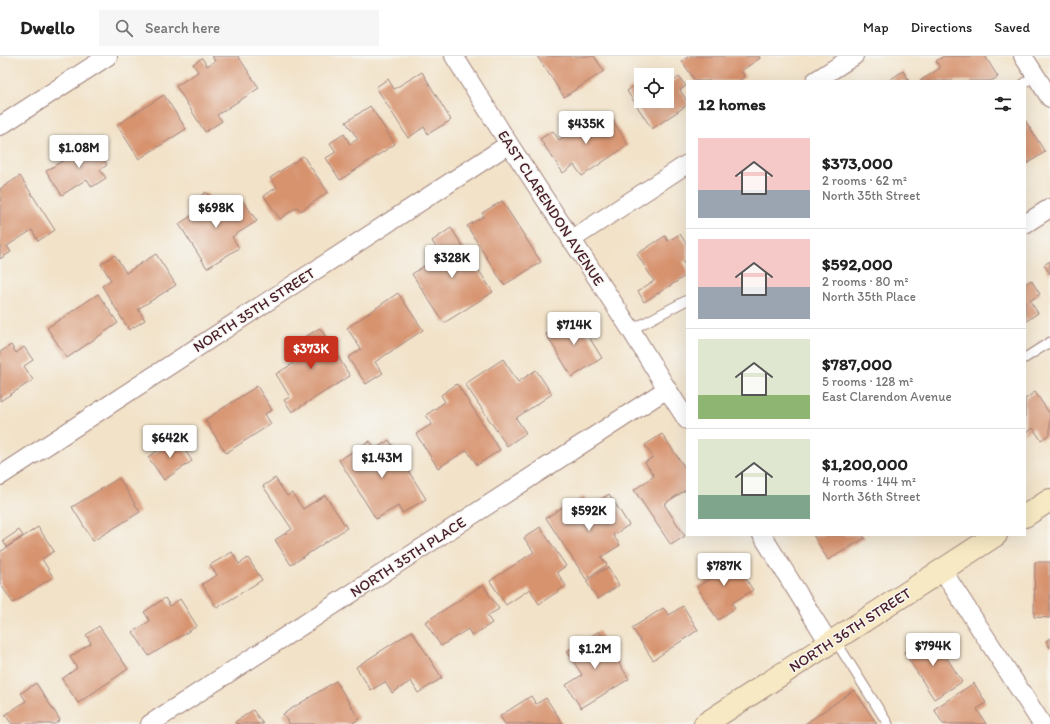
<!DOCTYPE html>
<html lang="en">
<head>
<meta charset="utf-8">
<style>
  :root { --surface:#fff; --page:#f6f6f6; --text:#222; --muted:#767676; --line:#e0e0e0; --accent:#c8321e }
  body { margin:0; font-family:Itim,sans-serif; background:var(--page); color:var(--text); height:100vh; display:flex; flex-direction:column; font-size:15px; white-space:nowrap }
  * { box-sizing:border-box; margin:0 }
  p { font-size:13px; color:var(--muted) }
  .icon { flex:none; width:22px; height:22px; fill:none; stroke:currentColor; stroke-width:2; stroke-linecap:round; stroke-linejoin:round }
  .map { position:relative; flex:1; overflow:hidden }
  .panel { position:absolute; left:686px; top:24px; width:340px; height:456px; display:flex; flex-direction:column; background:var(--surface); border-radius:0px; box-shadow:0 4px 16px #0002 }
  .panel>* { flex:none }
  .tools { position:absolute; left:634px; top:12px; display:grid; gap:8px }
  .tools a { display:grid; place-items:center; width:40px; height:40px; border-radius:0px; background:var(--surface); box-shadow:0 4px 16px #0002; font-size:20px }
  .price { position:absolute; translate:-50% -34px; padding:0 9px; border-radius:4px; background:#fff; color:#222; font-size:13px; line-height:26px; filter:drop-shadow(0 1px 2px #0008) }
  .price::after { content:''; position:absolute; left:50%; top:24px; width:12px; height:9px; margin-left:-6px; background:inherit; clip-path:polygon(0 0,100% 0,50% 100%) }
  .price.on { background:var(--accent); color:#fff }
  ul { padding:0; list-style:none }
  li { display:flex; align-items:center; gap:12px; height:100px; padding:0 12px }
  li+li { border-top:1px solid var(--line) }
  li span { display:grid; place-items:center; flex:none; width:112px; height:80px; border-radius:0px; color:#555 }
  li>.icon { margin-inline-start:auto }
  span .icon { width:48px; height:48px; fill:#fffc; stroke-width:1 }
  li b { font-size:17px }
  h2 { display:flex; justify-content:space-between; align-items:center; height:48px; padding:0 12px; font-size:17px }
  header { display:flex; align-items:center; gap:24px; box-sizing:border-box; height:56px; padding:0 20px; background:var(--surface); border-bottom:1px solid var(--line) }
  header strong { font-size:19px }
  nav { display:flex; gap:22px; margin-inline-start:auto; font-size:14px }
  .search { width:280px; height:36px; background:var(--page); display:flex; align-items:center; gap:10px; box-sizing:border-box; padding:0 14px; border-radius:0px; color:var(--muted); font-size:15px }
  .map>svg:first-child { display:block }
</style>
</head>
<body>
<header>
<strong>Dwello</strong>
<div class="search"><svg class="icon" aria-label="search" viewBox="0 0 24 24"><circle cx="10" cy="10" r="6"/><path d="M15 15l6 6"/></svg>Search here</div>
<nav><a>Map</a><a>Directions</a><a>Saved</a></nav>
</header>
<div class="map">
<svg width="1050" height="668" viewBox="0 0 1050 668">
  <rect width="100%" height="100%" fill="#f6f6f2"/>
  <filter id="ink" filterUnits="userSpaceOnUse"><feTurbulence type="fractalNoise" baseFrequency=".025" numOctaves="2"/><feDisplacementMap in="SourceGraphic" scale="8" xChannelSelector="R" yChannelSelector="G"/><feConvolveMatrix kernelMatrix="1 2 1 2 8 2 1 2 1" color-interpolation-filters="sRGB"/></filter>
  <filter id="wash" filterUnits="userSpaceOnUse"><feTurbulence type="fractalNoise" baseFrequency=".012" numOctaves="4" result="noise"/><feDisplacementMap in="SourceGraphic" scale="16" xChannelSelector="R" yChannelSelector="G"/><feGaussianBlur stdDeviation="0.9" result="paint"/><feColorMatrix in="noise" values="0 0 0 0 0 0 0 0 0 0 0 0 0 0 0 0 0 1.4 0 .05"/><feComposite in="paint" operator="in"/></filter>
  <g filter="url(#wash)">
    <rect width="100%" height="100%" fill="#f2e2c8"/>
    <g id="blocks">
      <!-- building -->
      <path fill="#d7936e" d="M212,0h26l21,32 -42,27 5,6 -17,11 -29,-46 22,-14 -5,-8 9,-6 5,8 8,-5z
        M537,0h57l10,15 -40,26z
        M689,0h70l1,2 -19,13 4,6 -7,4h-43l-13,-20z
        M944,0h41l13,21 -7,4h-71l20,-13 -4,-7z
        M903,15l6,10h-21z
        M422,16l29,48 -23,14 -4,-7 -16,11 -32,-51 12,-8 6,10z
        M667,18l5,8 7,-5 7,9 -6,4 7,11v4l-35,24 -25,-38 14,-10v20h26z
        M164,39l22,34 -47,30 -22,-34z
        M370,50l25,38 -55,36 -14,-22 10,-6 -6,-9 14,-9 6,10 8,-5 -12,-17z
        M592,61l20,2 16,26 -46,31 -8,-11 -11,8 -23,-34 13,-8 6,9z
        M1025,64l20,32 -20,13z
        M93,86l14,23 -7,5 6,8 -14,9 -5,-8 -25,16 -16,-24z
        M303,100l25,36 -27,19 -4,-4 -17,12 -16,-23 13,-9 -7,-9z
        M20,120l35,54 -17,11 -6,-11 -25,16 4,6 -11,7v-70z
        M206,136l15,23 22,-14 14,20 -25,16 7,11 -32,20 -28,-44 21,-14 -6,-10z
        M502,145l39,61 -37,23 -37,-59 17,-10 -2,-3z
        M451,172l42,64 -49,31 -32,-49 29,-19 -9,-14z
        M680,178l7,11v15l-4,2 4,6v7l-43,27 -6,-11 16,-10 -17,-27 28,-18 3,5z
        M156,198l20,31 -38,24 7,11 -16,10 -27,-44 9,-6 -10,-16 14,-9 11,18z
        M1050,205v13l-6,-9z
        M1031,224l9,14 -10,7 8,12 -13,9v-38z
        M398,237l25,37 -48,32 8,11 -17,11 -18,-26 13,-9 -14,-21z
        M98,238l20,29 -51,35 -20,-30z
        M576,260l26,42 -30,19 -26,-43z
        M320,272l30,48 -58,36 -8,-12 6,-3 -14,-23 18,-11 -9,-14z
        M11,289l5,8 8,-6 9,13 -9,6 9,14 -33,21v-49z
        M503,303l15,23 18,-12 16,24 -36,24 10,15 -19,13 -42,-62z
        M457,328l43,66 -23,15 -10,-15 -29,18 -22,-34 16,-10 -6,-9 19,-13 -4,-7z
        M257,330l15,24 -7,4 6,10 -45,29 -21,-33z
        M1035,336l15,22v20l-9,6 -8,-12 -8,6v-35z
        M662,378l25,37v18l-23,15 21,32 -14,9 -37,-55 20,-14 -9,-14 8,-5 -8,-12z
        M177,382l15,23 -28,19 -16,-23z
        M389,384l37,59 -24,14 -4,-7 -22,13 -37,-59 31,-19 5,8z
        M119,422l21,34 -47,29 -21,-34z
        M275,422l12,18 5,-3 11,16 22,-14 22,33 -56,37 -16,-25 17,-11 -29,-43z
        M609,438l20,31 -16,10 7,10 -19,12 6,8 -21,14 -40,-61 21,-14 1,3 16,-11 7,10z
        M38,471l16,24 -12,8 11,18 -40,26 -13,-20v-31z
        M540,471l26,39 -9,6 9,14 -27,18 -9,-15 -24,16 -16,-24 44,-29 -10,-14z
        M19,474l4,6 -16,11 -4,-6z
        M813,479h50l2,3 -37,22z
        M232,496l7,12 9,-6 14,22 -45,28 -15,-24 15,-9 -7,-10z
        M731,499l22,35 -21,13 3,5 -17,12 -21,-33 13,-8 -4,-8z
        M1035,506h15v56l-16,-1z
        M608,511l11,18 -21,14 -12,-18z
        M483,529l16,24 -12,7 5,7 -20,13 -4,-7 -27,17 -16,-24z
        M165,542l5,8 10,-7 17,27 -48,30 -16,-24 17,-11 -6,-9z
        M683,550l15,24 -45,30 -21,-32 31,-20 6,7z
        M99,570l29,43 -50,34 -16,-24 15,-11 -7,-11 21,-14 -5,-8z
        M412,575l30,47 -24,15 -7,-12 -19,12 -7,-11 -14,8 -15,-23z
        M599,575l30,48 -48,29 -15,-23 16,-10 -15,-24z
        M932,578l30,48 -28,17 -30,-47z
        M1050,582v10l-4,-7z
        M336,625l23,38 -8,5h-62l-6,-10z
        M36,627l24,37 -5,4h-43l-7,-9 21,-14 -5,-8z
        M974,627l12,20 -9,6 9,15h-43l-9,-15z
        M854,634l23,34h-72z
        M531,640l5,8 10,-6 17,26h-58l-5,-8z
        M253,654l10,14h-27l-1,-2z"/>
    </g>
  </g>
  <g filter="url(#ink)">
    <use href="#blocks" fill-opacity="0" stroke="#9e807a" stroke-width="1"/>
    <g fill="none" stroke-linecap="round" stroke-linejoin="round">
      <!-- lane casing -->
      <g stroke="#9e807a" stroke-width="11">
        <path id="lane" d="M1025,26l11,-6
          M631,274l56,-30
          M1025,302l25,-16
          M835,584l53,84"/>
      </g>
      <!-- street casing -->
      <g stroke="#9e807a" stroke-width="20">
        <path id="street" d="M454,0l55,88 122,186 36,59 20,31
          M1023,0l27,42
          M815,25l39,-25
          M0,70l108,-70
          M1025,168l25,-16
          M571,184l116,-76
          M0,420l509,-332
          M762,479l67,108
          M942,514l100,154
          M150,668l517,-335"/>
      </g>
      <!-- secondary casing -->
      <g stroke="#9e807a" stroke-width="24">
        <path id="secondary" d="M1025,460l25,-16
          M705,668l291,-189"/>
      </g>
      <!-- lane -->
      <use href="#lane" stroke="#fff" stroke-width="9"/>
      <!-- street -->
      <use href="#street" stroke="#fff" stroke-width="18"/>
      <!-- secondary -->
      <use href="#secondary" stroke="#f7e9c3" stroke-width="22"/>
    </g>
  </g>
  <g text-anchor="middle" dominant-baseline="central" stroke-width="3" stroke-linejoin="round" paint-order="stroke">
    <!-- street labels -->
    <g font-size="15" fill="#4a1f2b" stroke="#f6f6f2">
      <text transform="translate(551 152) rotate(57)">EAST CLARENDON AVENUE</text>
      <text transform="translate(254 254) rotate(-33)">NORTH 35TH STREET</text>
      <text transform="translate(408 501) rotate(-33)">NORTH 35TH PLACE</text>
      <text transform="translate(850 574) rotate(-33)">NORTH 36TH STREET</text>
    </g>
  </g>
</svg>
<div class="tools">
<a><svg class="icon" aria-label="locate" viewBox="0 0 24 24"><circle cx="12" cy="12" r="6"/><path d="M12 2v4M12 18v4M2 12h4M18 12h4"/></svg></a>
</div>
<b class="price" style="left:586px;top:89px">$435K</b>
<b class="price" style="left:79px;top:113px">$1.08M</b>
<b class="price" style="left:216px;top:173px">$698K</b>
<b class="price" style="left:452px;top:223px">$328K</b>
<b class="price" style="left:574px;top:290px">$714K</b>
<b class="price on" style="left:311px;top:314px">$373K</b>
<b class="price" style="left:170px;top:403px">$642K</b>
<b class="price" style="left:382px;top:423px">$1.43M</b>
<b class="price" style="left:589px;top:476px">$592K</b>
<b class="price" style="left:724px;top:531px">$787K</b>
<b class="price" style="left:933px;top:611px">$794K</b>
<b class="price" style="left:595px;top:614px">$1.2M</b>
<section class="panel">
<h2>12 homes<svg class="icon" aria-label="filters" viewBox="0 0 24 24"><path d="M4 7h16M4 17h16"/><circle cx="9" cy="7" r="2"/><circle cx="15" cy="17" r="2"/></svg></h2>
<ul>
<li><span style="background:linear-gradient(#f6c9c9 65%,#9aa5b1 0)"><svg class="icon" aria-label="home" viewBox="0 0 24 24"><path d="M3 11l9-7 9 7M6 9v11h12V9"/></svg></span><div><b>$373,000</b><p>2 rooms · 62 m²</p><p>North 35th Street</p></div></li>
<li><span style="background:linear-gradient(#f6c9c9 60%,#9aa5b1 0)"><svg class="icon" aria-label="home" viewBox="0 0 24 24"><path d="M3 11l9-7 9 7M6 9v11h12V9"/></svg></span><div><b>$592,000</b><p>2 rooms · 80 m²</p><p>North 35th Place</p></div></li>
<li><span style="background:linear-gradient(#dfe7d0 70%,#8fb573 0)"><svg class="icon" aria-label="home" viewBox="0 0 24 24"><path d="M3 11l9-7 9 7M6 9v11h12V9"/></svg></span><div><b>$787,000</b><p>5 rooms · 128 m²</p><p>East Clarendon Avenue</p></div></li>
<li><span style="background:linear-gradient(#dfe7d0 70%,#7fa58c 0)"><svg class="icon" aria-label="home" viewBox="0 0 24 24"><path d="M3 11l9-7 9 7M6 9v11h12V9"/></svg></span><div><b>$1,200,000</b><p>4 rooms · 144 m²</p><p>North 36th Street</p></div></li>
</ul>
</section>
</div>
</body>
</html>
